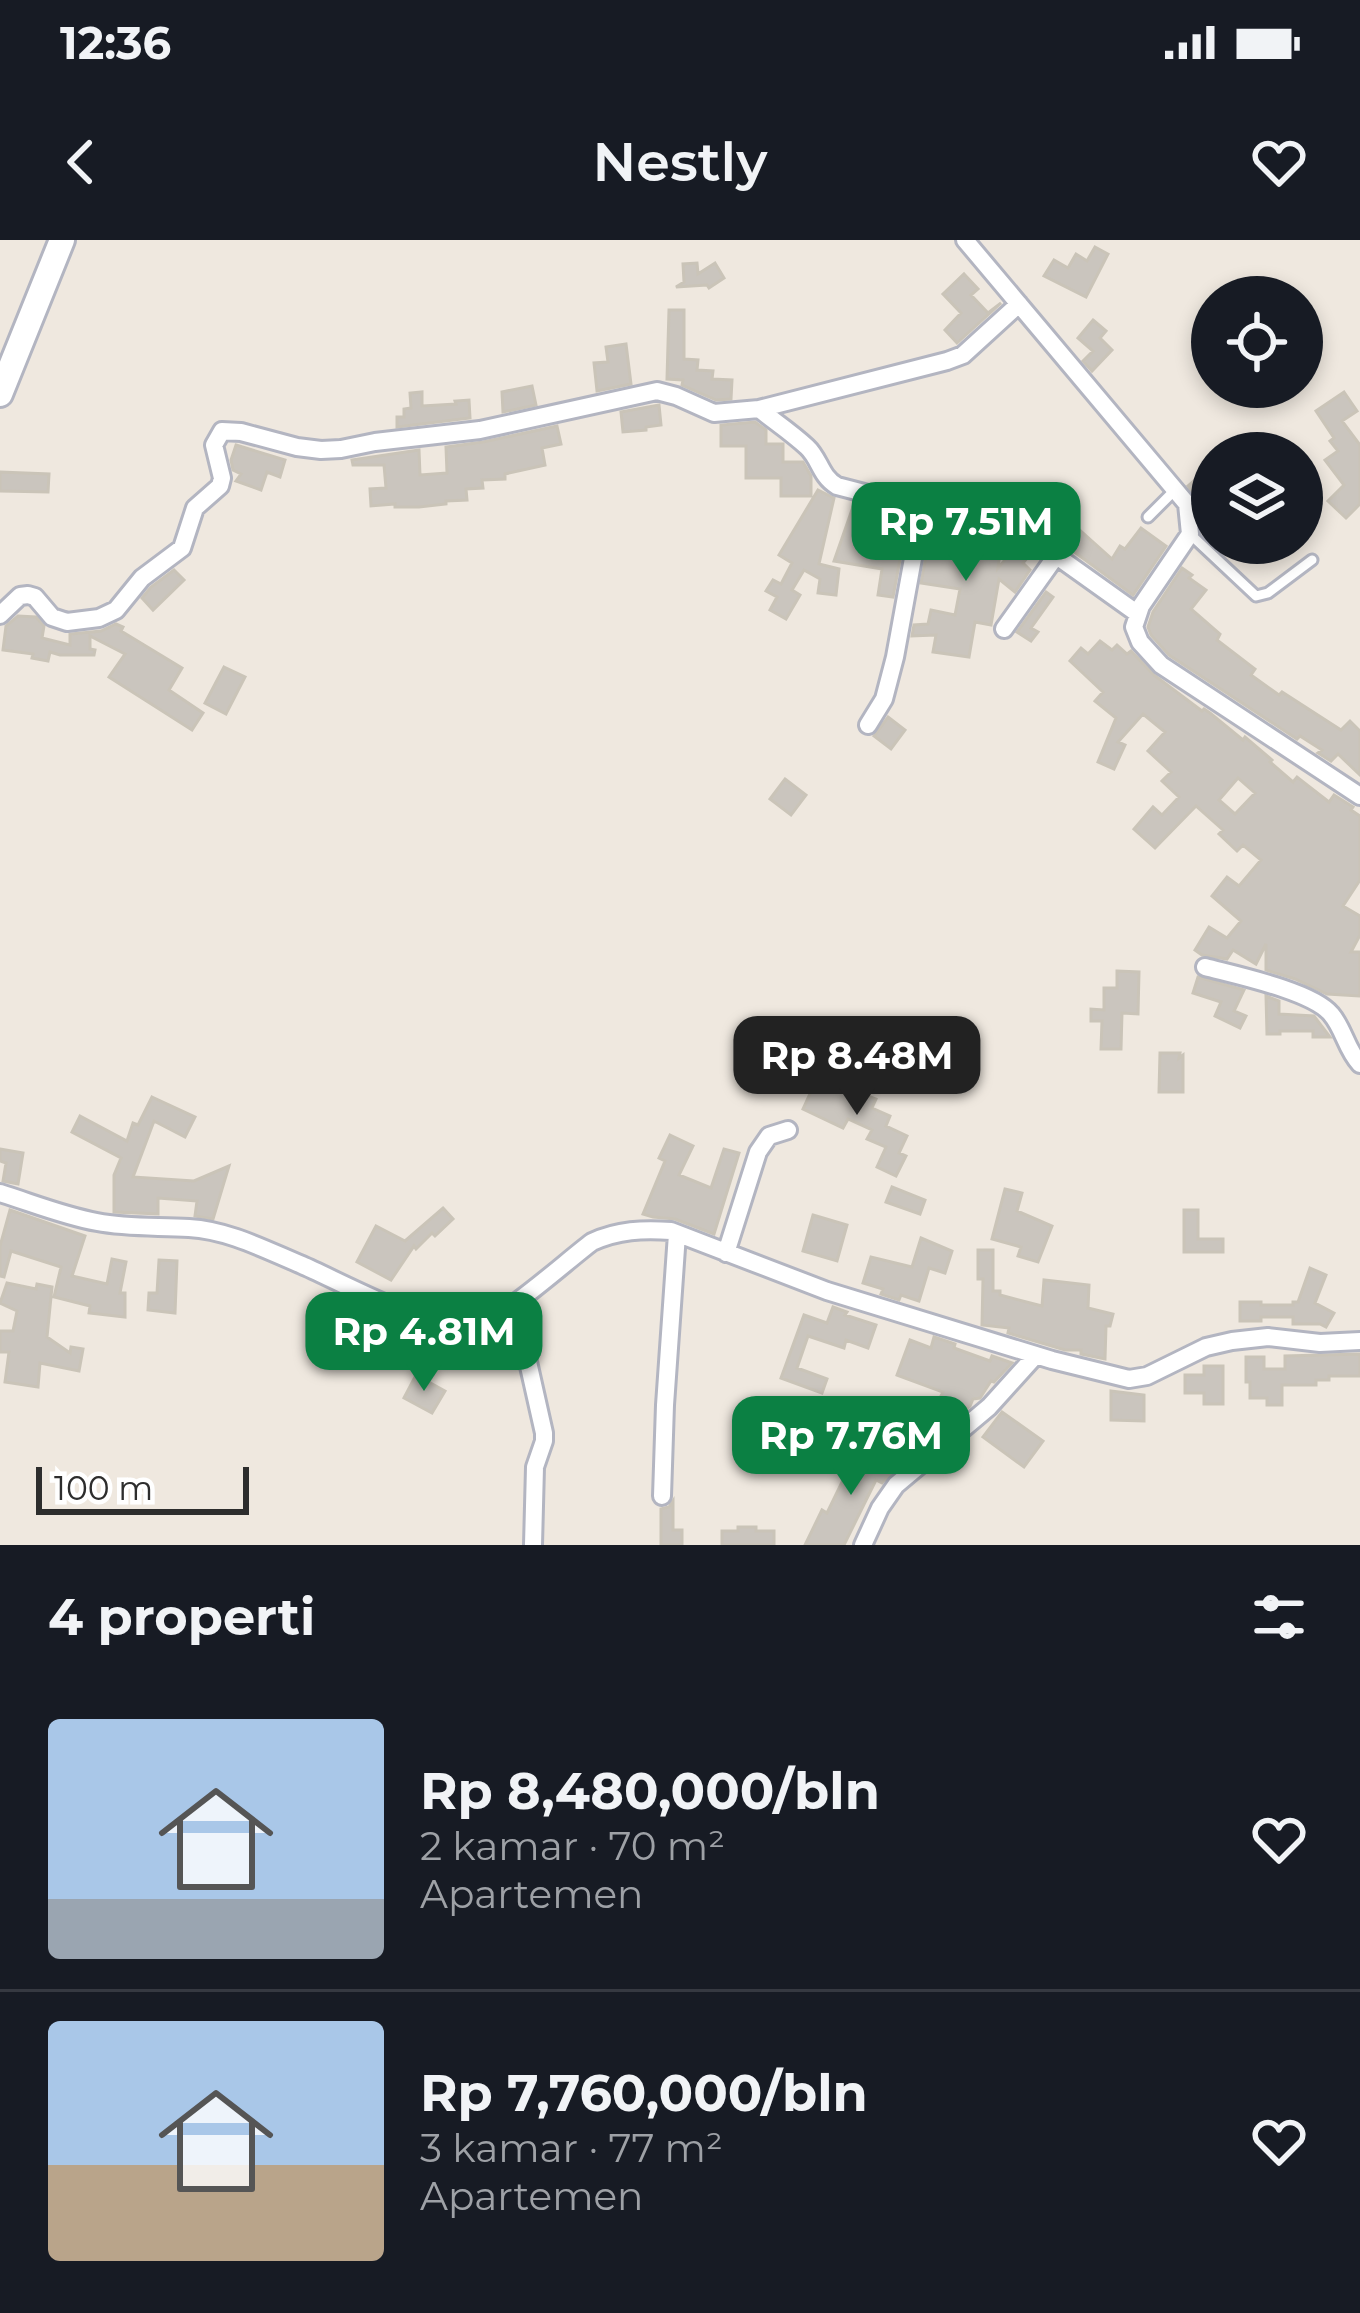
<!DOCTYPE html>
<html lang="id">
<head>
<meta charset="utf-8">
<style>
  :root { --surface:#171b24; --page:#242831; --text:#f1f3f6; --muted:#9ea1a6; --line:#363941; --accent:#0b8043 }
  body { margin:0; font-family:Montserrat,sans-serif; background:var(--page); color:var(--text); height:100vh; display:flex; flex-direction:column; font-size:45px; white-space:nowrap }
  * { box-sizing:border-box; margin:0 }
  p { font-size:39px; color:var(--muted) }
  .icon { flex:none; width:66px; height:66px; fill:none; stroke:currentColor; stroke-width:2; stroke-linecap:round; stroke-linejoin:round }
  .map { position:relative; height:1305px; overflow:hidden }
  .sheet { display:flex; flex-direction:column; background:var(--surface); flex:1 }
  .sheet>* { flex:none }
  .controls { position:absolute; left:1191px; top:36px; display:grid; gap:24px }
  .controls a { display:grid; place-items:center; width:132px; height:132px; border-radius:50%; background:var(--surface); box-shadow:0 6px 18px #0003; font-size:60px }
  .scale { position:absolute; left:36px; bottom:30px; width:213px; box-sizing:border-box; padding-left:12px; border:6px solid #2d2d2d; border-top:0; font-size:33px; line-height:42px; white-space:nowrap; color:#2d2d2d; -webkit-text-stroke:9px #fff; paint-order:stroke }
  .price { position:absolute; translate:-50% -102px; padding:0 27px; border-radius:24px; background:var(--accent); color:#fff; font-size:39px; line-height:78px; filter:drop-shadow(0 3px 6px #0008) }
  .price::after { content:''; position:absolute; left:50%; top:72px; width:36px; height:27px; margin-left:-18px; background:inherit; clip-path:polygon(0 0,100% 0,50% 100%) }
  .price.on { background:#222; color:#fff }
  ul { padding:0; list-style:none }
  li { display:flex; align-items:center; gap:36px; height:300px; padding:0 48px }
  li+li { border-top:3px solid var(--line) }
  li span { display:grid; place-items:center; flex:none; width:336px; height:240px; border-radius:12px; color:#555 }
  li>.icon { margin-inline-start:auto }
  span .icon { width:144px; height:144px; fill:#fffc; stroke-width:1 }
  li b { font-size:51px }
  h2 { display:flex; justify-content:space-between; align-items:center; height:144px; padding:0 48px; font-size:51px }
  .status { display:flex; justify-content:space-between; align-items:center; height:84px; padding:0 60px; background:var(--surface); direction:ltr }
  .status svg { height:33px; fill:currentColor }
  header { display:flex; justify-content:space-between; align-items:center; height:156px; padding:0 48px; background:var(--surface); font-size:54px; font-weight:600 }
  .map>svg:first-child { display:block }
</style>
</head>
<body>
<div class="status"><b>12:36</b><svg viewBox="0 0 49 12"><path d="M0 12V9h3v3zM5 12V6h3v6zM10 12V3h3v9zM15 12V0h3v12zM26 1h20v11H26zM47 4h2v5h-2z"/></svg></div>
<header><svg class="icon" aria-label="back" viewBox="0 0 24 24"><path d="M15 5l-7 7 7 7"/></svg>Nestly<svg class="icon" aria-label="heart" viewBox="0 0 24 24"><path d="M12 20l-8-8c-3-5 5-10 8-4 3-6 11-1 8 4z"/></svg></header>
<div class="map">
<svg width="1360" height="1305" viewBox="0 0 1360 1305">
  <rect width="100%" height="100%" fill="#efe8df"/>
  <!-- building -->
  <path fill="#cac5be" stroke="#cac4b8" stroke-width="3" fill-rule="evenodd" d="M1095,7l13,7 -22,43 -42,-21 10,-16 14,8 8,-14 11,7z
    M697,23l1,11 17,-11 9,15 -15,10 -2,-3 -31,2 8,-5 -1,-18z
    M964,34l14,15 -7,6 17,18 13,-10 -44,40 -12,-13 16,-17 -18,-19z
    M669,70h15v49l14,1 -1,10 16,1 -1,8 20,1 -1,19 -15,1 -34,-15 1,-5 -16,-1z
    M1093,80l13,11 -6,7 12,12 -20,21 -9,-10 10,-10 -15,-13z
    M626,104l5,40 -34,7 -3,-28 14,-1 -2,-15z
    M532,146l4,19 -33,7 -1,-20z
    M422,152v14l34,-2 -1,-3 14,-1 1,18 -73,9v-10h7v-8l7,-1 -1,-15z
    M1344,152l13,19 -15,10 18,24v59l-14,14 -18,-17 16,-16 -19,-25 13,-9 -8,-10 4,-3 -18,-27z
    M659,165l2,20 -15,2v3l-23,2 -2,-20z
    M755,182l11,8v14h17v18h20l8,14v20h-30v-18h-35v-32h-25v-21z
    M557,186l4,18 -19,4 3,17 -40,9v5l-23,1 1,8 -17,1 1,11 -21,1v3l-27,3h-24v-3l-24,2 -1,-17 16,-1 -2,-23h-31l-1,-5 67,-10 1,25 27,-2 -1,-26 37,-5z
    M236,205l49,15 -5,17 -13,-5 -6,18 -25,-9 5,-7 -8,-4 -2,-10z
    M1212,225v54l-24,-33z
    M0,232l49,2 -1,18 -48,-1z
    M818,250l16,8 -15,66 20,5 -3,26 -18,-2 2,-14 -16,-9 -12,20 8,5 -14,24 -16,-9 7,-13 -11,-6 7,-11 8,4 11,-21 -13,-8z
    M854,264l54,13 -15,80 -15,-2 4,-26 -48,-8z
    M932,284l70,15 -4,29 18,-21 12,10 -5,6 7,7 -15,22 -16,-13 -8,46 -16,-3 -6,35 -36,-5 3,-17 -24,1 2,-11 14,-1 3,-14 24,5 5,-26 -39,-6z
    M1073,284l39,35 8,-13 5,3 16,-21 25,18 -33,49 -75,-55z
    M1182,328l10,7 -3,3 17,12 -15,19 29,25 -3,6 38,29 -4,6 28,20 3,-3 59,38 9,-9 10,10v44l-22,-21 -7,7 -13,-8 4,-3 -22,-14 -3,3 -128,-84 -18,-20 -3,-8 5,-15z
    M174,330l10,10 -31,30 -11,-12 9,-11z
    M1046,352l7,5 -22,31 7,4 -7,9 -14,-9z
    M18,376l18,1 8,9 -2,12 28,7v-11l31,-3 15,-7 7,3 -2,4 61,37 -13,22 34,23 -11,17 -83,-53 16,-23 -35,-18v13l5,1 -1,5h-34l-10,-3 -2,9 -16,-3 1,-4 -30,-4 3,-24z
    M1100,401l12,9 5,-5 10,9 4,-3 23,24 48,36 2,-2 6,4 33,27 2,-3 27,23 -2,2 23,20 4,-5 32,25 5,-7 19,12 -2,3 9,6v64l-17,26 17,10v19l-9,17h9v44l-33,-2 -32,-15 -29,-9v-26l-10,20 -23,-14 -6,9 -25,-4 -7,-5 14,-23 18,11 14,-17 -29,-25 15,-19 12,9 22,-26 -18,-15 -6,6 -18,-17 4,-4 -27,-24 -41,42 -21,-19 19,-22 9,8 17,-18 -17,-16 9,-9 -23,-21 17,-19 -22,-18 -25,28 7,3 -11,24 -16,-7 18,-44 -21,-17 8,-9 -33,-31 11,-13 7,6zM1238,538l17,15 -20,21 -16,-14z
    M224,427l21,10 -19,37 -21,-11z
    M888,477l17,13 -14,19 -17,-13z
    M785,539l21,16 -15,20 -21,-16z
    M1117,731l22,1 -1,42 -16,-1 -1,36h-20l1,-28h-11v-12l13,1v-22h13z
    M1198,737l46,13 -10,21 12,5 -6,12 -25,-12 6,-14 -28,-9z
    M1266,756l13,5v13l35,2 16,21h-17v-6h-33v3h-13z
    M1160,813h20l-1,5 4,-3v37h-24z
    M820,832l22,9 -4,8 22,10 3,-5 13,5 -4,9 18,8 -4,10 21,10 -8,17 7,3 -10,20 -19,-9 9,-20 -19,-8 5,-9 -24,-11 -5,9 -40,-19z
    M152,857l43,20 -10,20 -31,-16 -21,56 61,4 35,-15 -16,53 -18,-3 2,-15 -39,-3v16l-44,-2v-37l7,-17 -49,-26 8,-16 47,25 6,-18 5,2z
    M670,895l23,11 -14,29 32,13 13,-39 15,4 -25,81 -39,-15 -22,-2 -10,-3 22,-53 -6,-3z
    M0,909l23,4 -5,31 -15,-3 3,-18 -6,-2z
    M892,947l33,13 -5,14 -34,-12z
    M1005,949l17,4 -5,18 35,15 -14,36 -20,-6 3,-9 -29,-8z
    M443,968l10,11 -18,17 -3,-3 -16,16 -2,-3 -23,34 -34,-18 19,-36 29,15z
    M10,970l75,26 -13,40 35,8 5,-25 14,3 -6,31h5v24l-36,-4 1,-7 -36,-9 7,-30 -50,-16 -7,26 -4,-1v-30z
    M1184,970h14v29h25v13h-39z
    M813,975l34,10 -10,36 -34,-10z
    M921,998l31,13 -7,22 -16,-5 -10,33 -18,-6 -2,5 -18,-6 2,-5 -20,-6 8,-26 41,10z
    M978,1010h15v41h7v4l42,11 2,-26 45,5 -1,23 25,6 -3,12h-4l-1,33 -24,-5v-4h-16l-57,-17 1,-5 -27,-3 1,-46h-5z
    M159,1020l18,1 -2,52 -27,-3 1,-17h8z
    M1310,1028l16,7 -11,28 19,10 -8,14 -6,-3h-27v-7h-32v4h-21v-19h21v3h32v-3h5z
    M7,1043l29,6 1,-5 15,3 -5,50 23,16 1,-6 12,2 -4,22 -39,-8 -2,24 -33,-5 4,-30h-9v-21h13l4,-20 -17,-8z
    M344,1062l18,9 -16,29 -17,-9z
    M833,1067l14,5 -2,3 31,10 -8,23 -22,-8 -2,8 -36,-12 -11,32 30,11 -5,14 -41,-15 23,-63 23,8z
    M934,1097l21,7 -1,4 36,13 2,-5 20,7 -18,19 -3,-1 -11,17 -7,1 -3,7 -29,25 -14,-7 16,-32 -46,-17 13,-35 21,8z
    M1360,1114v22h-31v4h-13v5h-34v20h-15v-7h-17v-16h-4v-25h18v12h21v-13z
    M1204,1126h19v38h-19v-11h-19v-18h19z
    M416,1135l29,16 -13,22 -28,-15z
    M1111,1151l33,4v26l-33,-1z
    M1002,1172l41,29 -19,26 -41,-30z
    M862,1199l26,13 -4,8 12,5 -3,6 -11,12 -6,-3 -32,65h-39l17,-35 5,3 16,-33 8,4 14,-28 -9,-5z
    M673,1261v29h9v15h-21v-36l8,-2z
    M738,1287h18v4h18v14h-52v-14h16z"/>
  <g fill="none" stroke-linecap="round" stroke-linejoin="round">
    <!-- lane casing -->
    <g stroke="#b3b5c1" stroke-width="15">
      <path id="lane" d="M1148,277l26,-26
        M1190,294l66,62 12,-3 44,-33"/>
    </g>
    <!-- street casing -->
    <g stroke="#b3b5c1" stroke-width="22">
      <path id="street" d="M965,0l222,264 3,30 -49,72 -7,21 6,15 21,23 199,131
        M759,169l188,-48 16,-6 56,-51
        M0,375l20,-19 8,-1 7,2 17,20 15,5 32,-4 17,-8 26,-32 40,-30 13,-40 25,-22 2,-8 -8,-33 8,-14 19,1 56,15 24,3 20,-1 34,-7 105,-12 177,-39 19,5 38,17 45,-4c15,12 33,24 48,38 13,12 13,29 30,39l112,29 51,9 37,18 101,72
        M1004,389l52,-73
        M868,485l16,-26 11,-42 27,-148
        M1205,727c30,8 107,24 126,47 13,15 15,35 29,50
        M0,953c32,10 64,23 97,29 31,6 61,4 92,6 39,2 77,22 113,37 35,15 138,71 171,62 30,-8 91,-64 119,-85 26,-12 51,-13 79,-11l156,60 225,69 77,19 18,-3 59,-29 26,-6 36,-4 52,6 40,-2
        M726,1013l32,-101 11,-16 19,-6
        M507,1068l17,36 20,89v8l-9,26 -2,78
        M662,1256l3,-91 12,-171
        M863,1305l17,-37 16,-23 93,-78 47,-52"/>
    </g>
    <!-- secondary casing -->
    <g stroke="#b3b5c1" stroke-width="30">
      <path id="secondary" d="M0,154l62,-154"/>
    </g>
    <!-- lane -->
    <use href="#lane" stroke="#fff" stroke-width="9"/>
    <!-- street -->
    <use href="#street" stroke="#fff" stroke-width="16"/>
    <!-- secondary -->
    <use href="#secondary" stroke="#fff" stroke-width="24"/>
  </g>
</svg>
<div class="controls">
<a><svg class="icon" aria-label="locate" viewBox="0 0 24 24"><circle cx="12" cy="12" r="6"/><path d="M12 2v4M12 18v4M2 12h4M18 12h4"/></svg></a>
<a><svg class="icon" aria-label="layers" viewBox="0 0 24 24"><path d="M12 4l9 5-9 5-9-5zM3 14l9 5 9-5"/></svg></a>
</div>
<div class="scale">100 m</div>
<b class="price" style="left:966px;top:344px">Rp 7.51M</b>
<b class="price on" style="left:857px;top:878px">Rp 8.48M</b>
<b class="price" style="left:424px;top:1154px">Rp 4.81M</b>
<b class="price" style="left:851px;top:1258px">Rp 7.76M</b>
</div>
<section class="sheet">
<h2>4 properti<svg class="icon" aria-label="filters" viewBox="0 0 24 24"><path d="M4 7h16M4 17h16"/><circle cx="9" cy="7" r="2"/><circle cx="15" cy="17" r="2"/></svg></h2>
<ul>
<li><span style="background:linear-gradient(#a9c7e8 75%,#9aa5b1 0)"><svg class="icon" aria-label="home" viewBox="0 0 24 24"><path d="M3 11l9-7 9 7M6 9v11h12V9"/></svg></span><div><b>Rp 8,480,000/bln</b><p>2 kamar · 70 m²</p><p>Apartemen</p></div><svg class="icon" aria-label="heart" viewBox="0 0 24 24"><path d="M12 20l-8-8c-3-5 5-10 8-4 3-6 11-1 8 4z"/></svg></li>
<li><span style="background:linear-gradient(#a9c7e8 60%,#b9a48a 0)"><svg class="icon" aria-label="home" viewBox="0 0 24 24"><path d="M3 11l9-7 9 7M6 9v11h12V9"/></svg></span><div><b>Rp 7,760,000/bln</b><p>3 kamar · 77 m²</p><p>Apartemen</p></div><svg class="icon" aria-label="heart" viewBox="0 0 24 24"><path d="M12 20l-8-8c-3-5 5-10 8-4 3-6 11-1 8 4z"/></svg></li>
</ul>
</section>
</body>
</html>
